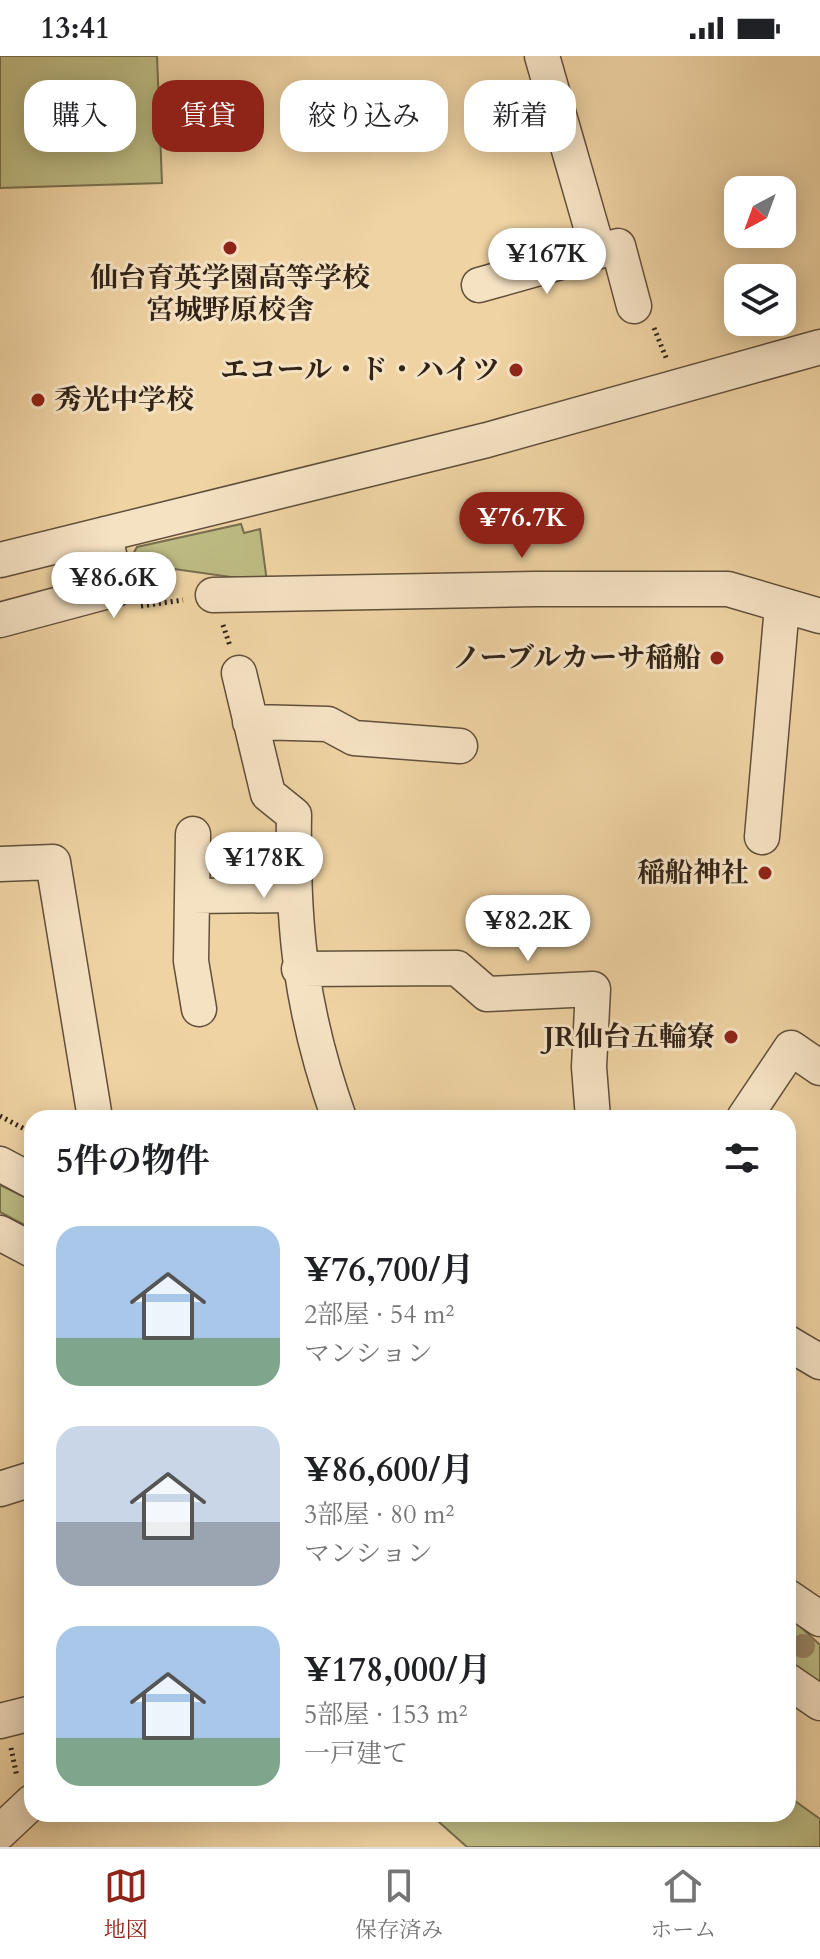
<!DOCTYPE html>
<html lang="ja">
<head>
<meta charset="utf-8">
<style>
  :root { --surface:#fff; --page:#f2f2f2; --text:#202124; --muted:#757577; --line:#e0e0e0; --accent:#8f2418 }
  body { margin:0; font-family:Cardo,"Noto Serif JP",serif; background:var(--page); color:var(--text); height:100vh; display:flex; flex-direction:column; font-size:30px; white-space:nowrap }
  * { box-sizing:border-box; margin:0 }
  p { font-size:26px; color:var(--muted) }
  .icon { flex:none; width:44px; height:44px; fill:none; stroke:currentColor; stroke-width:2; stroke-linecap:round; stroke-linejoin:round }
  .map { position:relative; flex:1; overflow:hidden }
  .drawer { position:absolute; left:24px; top:1054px; width:772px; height:712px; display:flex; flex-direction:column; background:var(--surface); border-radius:24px; box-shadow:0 4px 20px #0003 }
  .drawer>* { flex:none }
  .hud { position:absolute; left:24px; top:24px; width:772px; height:72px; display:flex; gap:16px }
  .needle { width:52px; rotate:221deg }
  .buttons { position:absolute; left:724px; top:120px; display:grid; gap:16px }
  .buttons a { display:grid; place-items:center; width:72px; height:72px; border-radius:16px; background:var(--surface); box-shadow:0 4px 20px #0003; font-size:40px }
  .price { position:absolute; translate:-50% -68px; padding:0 18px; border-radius:28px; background:#fff; color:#222; font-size:26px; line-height:52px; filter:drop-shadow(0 2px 4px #0008) }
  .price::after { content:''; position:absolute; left:50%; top:48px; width:24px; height:18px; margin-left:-12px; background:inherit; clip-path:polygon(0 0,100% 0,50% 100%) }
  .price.on { background:var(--accent); color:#fff }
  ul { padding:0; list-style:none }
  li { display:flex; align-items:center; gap:24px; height:200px; padding:0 32px }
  li span { display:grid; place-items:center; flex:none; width:224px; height:160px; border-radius:24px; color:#555 }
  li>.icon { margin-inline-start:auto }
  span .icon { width:96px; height:96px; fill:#fffc; stroke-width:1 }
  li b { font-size:34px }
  h2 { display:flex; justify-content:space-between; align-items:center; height:96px; padding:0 32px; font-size:34px }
  .chip { padding:0 28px; border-radius:24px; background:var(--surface); box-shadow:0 4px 20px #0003; font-size:28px; line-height:72px }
  .chip.on { background:var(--accent); color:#fff }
  .status { display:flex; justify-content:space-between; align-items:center; height:56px; padding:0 40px; background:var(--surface); direction:ltr }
  .status svg { height:22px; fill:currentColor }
  .dock { display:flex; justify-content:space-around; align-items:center; height:112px; border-top:2px solid var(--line); background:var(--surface); font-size:22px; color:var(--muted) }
  .dock a { display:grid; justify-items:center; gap:4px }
  .dock .on { color:var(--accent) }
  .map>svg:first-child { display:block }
</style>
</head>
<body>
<div class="status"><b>13:41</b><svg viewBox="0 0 49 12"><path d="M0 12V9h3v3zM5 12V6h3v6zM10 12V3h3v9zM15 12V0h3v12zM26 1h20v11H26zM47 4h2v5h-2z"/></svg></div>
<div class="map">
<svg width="820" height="1791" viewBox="0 0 820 1791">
  <rect width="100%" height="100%" fill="#efd3a3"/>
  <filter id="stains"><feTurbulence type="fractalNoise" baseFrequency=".0025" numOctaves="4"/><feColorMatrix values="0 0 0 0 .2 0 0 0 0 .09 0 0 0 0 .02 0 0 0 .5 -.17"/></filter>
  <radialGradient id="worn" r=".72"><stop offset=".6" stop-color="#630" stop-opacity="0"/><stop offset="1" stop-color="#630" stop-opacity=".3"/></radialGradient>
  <!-- green -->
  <path fill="#bdbb83" stroke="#786f4e" stroke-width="2" d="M0,0h157l5,127 -162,5z
    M241,468l3,9 16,-4 7,53 -100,-14 -31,7 -10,-8 11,-20z
    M0,1129l32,16v28l-32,-17z
    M788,1559l32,30v39l-32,-23z
    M788,1740l32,23v28h-353l-37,-33h358z"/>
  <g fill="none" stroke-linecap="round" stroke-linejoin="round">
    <!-- minor casing -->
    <g stroke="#614f3b" stroke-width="37">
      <path id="minor" d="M542,0l56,195
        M479,229l139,-39 16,60
        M0,504l487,-120 333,-93
        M213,539l322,-6h193l92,27
        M0,564l116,-31 -11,-55
        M239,617l29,121 26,21c-2,113 7,196 45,303
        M250,666l78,2 26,14 106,8
        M193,778l-2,127 8,48
        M762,781l20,-231
        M0,808l53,-2 42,256
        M192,840l101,-1
        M299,913l158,-1 30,26 106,-5 -4,78 4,51
        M744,1062l47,-70 29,20
        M0,1108l32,17
        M0,1177l32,17
        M788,1287l32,19
        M0,1433l32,-10
        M788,1541l32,22
        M788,1625l32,22
        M0,1665l32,-8
        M0,1776l32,-30"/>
    </g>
    <!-- path -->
    <path stroke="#322318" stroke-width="5" stroke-dasharray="2 4" stroke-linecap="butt" d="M654,272l13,32
      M141,550l42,-6
      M223,569l7,21
      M0,1060l32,17
      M11,1692l6,29"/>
    <!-- minor -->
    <use href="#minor" stroke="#f5e2c3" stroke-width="34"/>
  </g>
  <!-- trees -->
  <circle fill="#9a8765" cx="803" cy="1590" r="12"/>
  <!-- markers -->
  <g fill="#8f2418" stroke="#f5e2c3" stroke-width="3">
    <circle cx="230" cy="192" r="8"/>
    <circle cx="516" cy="314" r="8"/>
    <circle cx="38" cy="344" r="8"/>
    <circle cx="717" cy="602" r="8"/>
    <circle cx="765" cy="817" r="8"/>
    <circle cx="731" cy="981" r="8"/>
  </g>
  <g text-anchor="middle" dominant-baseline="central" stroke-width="6" stroke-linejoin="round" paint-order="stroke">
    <!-- poi labels -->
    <g font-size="28" font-weight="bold" fill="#322318" stroke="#f5e2c3" text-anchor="end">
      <text x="230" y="222" text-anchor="middle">仙台育英学園高等学校<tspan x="230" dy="32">宮城野原校舎</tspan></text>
      <text x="500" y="314">エコール・ド・ハイツ</text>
      <text x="54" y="344" text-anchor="start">秀光中学校</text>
      <text x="701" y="602">ノーブルカーサ稲船</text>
      <text x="749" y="817">稲船神社</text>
      <text x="715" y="981">JR仙台五輪寮</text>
    </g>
  </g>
  <rect width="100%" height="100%" filter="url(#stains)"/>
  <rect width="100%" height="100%" fill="url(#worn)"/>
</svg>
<div class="buttons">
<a><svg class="needle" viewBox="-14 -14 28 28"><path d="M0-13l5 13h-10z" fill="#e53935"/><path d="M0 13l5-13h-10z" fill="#757577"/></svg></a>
<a><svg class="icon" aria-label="layers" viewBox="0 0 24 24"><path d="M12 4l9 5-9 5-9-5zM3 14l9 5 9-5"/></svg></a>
</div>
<b class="price" style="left:547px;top:240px">¥167K</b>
<b class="price on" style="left:522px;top:504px">¥76.7K</b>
<b class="price" style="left:114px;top:564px">¥86.6K</b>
<b class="price" style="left:264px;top:844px">¥178K</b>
<b class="price" style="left:528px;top:907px">¥82.2K</b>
<div class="hud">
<a class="chip">購入</a>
<a class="chip on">賃貸</a>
<a class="chip">絞り込み</a>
<a class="chip">新着</a>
</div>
<section class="drawer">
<h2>5件の物件<svg class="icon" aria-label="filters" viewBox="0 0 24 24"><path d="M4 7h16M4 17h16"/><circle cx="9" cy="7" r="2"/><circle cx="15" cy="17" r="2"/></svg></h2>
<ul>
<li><span style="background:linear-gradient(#a9c7e8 70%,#7fa58c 0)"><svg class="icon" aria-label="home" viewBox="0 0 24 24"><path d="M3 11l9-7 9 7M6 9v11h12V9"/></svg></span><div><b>¥76,700/月</b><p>2部屋 · 54 m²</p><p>マンション</p></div></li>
<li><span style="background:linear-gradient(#c9d6e8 60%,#9aa5b1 0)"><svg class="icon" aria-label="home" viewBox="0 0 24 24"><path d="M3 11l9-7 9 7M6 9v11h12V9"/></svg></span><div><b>¥86,600/月</b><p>3部屋 · 80 m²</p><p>マンション</p></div></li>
<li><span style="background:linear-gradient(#a9c7e8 70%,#7fa58c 0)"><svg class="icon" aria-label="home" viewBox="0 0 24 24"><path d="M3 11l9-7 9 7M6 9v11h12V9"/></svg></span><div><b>¥178,000/月</b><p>5部屋 · 153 m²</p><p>一戸建て</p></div></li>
</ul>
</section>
</div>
<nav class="dock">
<a class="on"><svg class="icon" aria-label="map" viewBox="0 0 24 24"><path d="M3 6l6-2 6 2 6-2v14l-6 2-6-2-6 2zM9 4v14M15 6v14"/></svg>地図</a>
<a><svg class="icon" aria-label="saved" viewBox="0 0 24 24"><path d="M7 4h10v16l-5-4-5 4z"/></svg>保存済み</a>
<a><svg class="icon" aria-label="home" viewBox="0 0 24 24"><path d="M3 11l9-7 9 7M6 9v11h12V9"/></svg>ホーム</a>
</nav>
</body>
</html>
